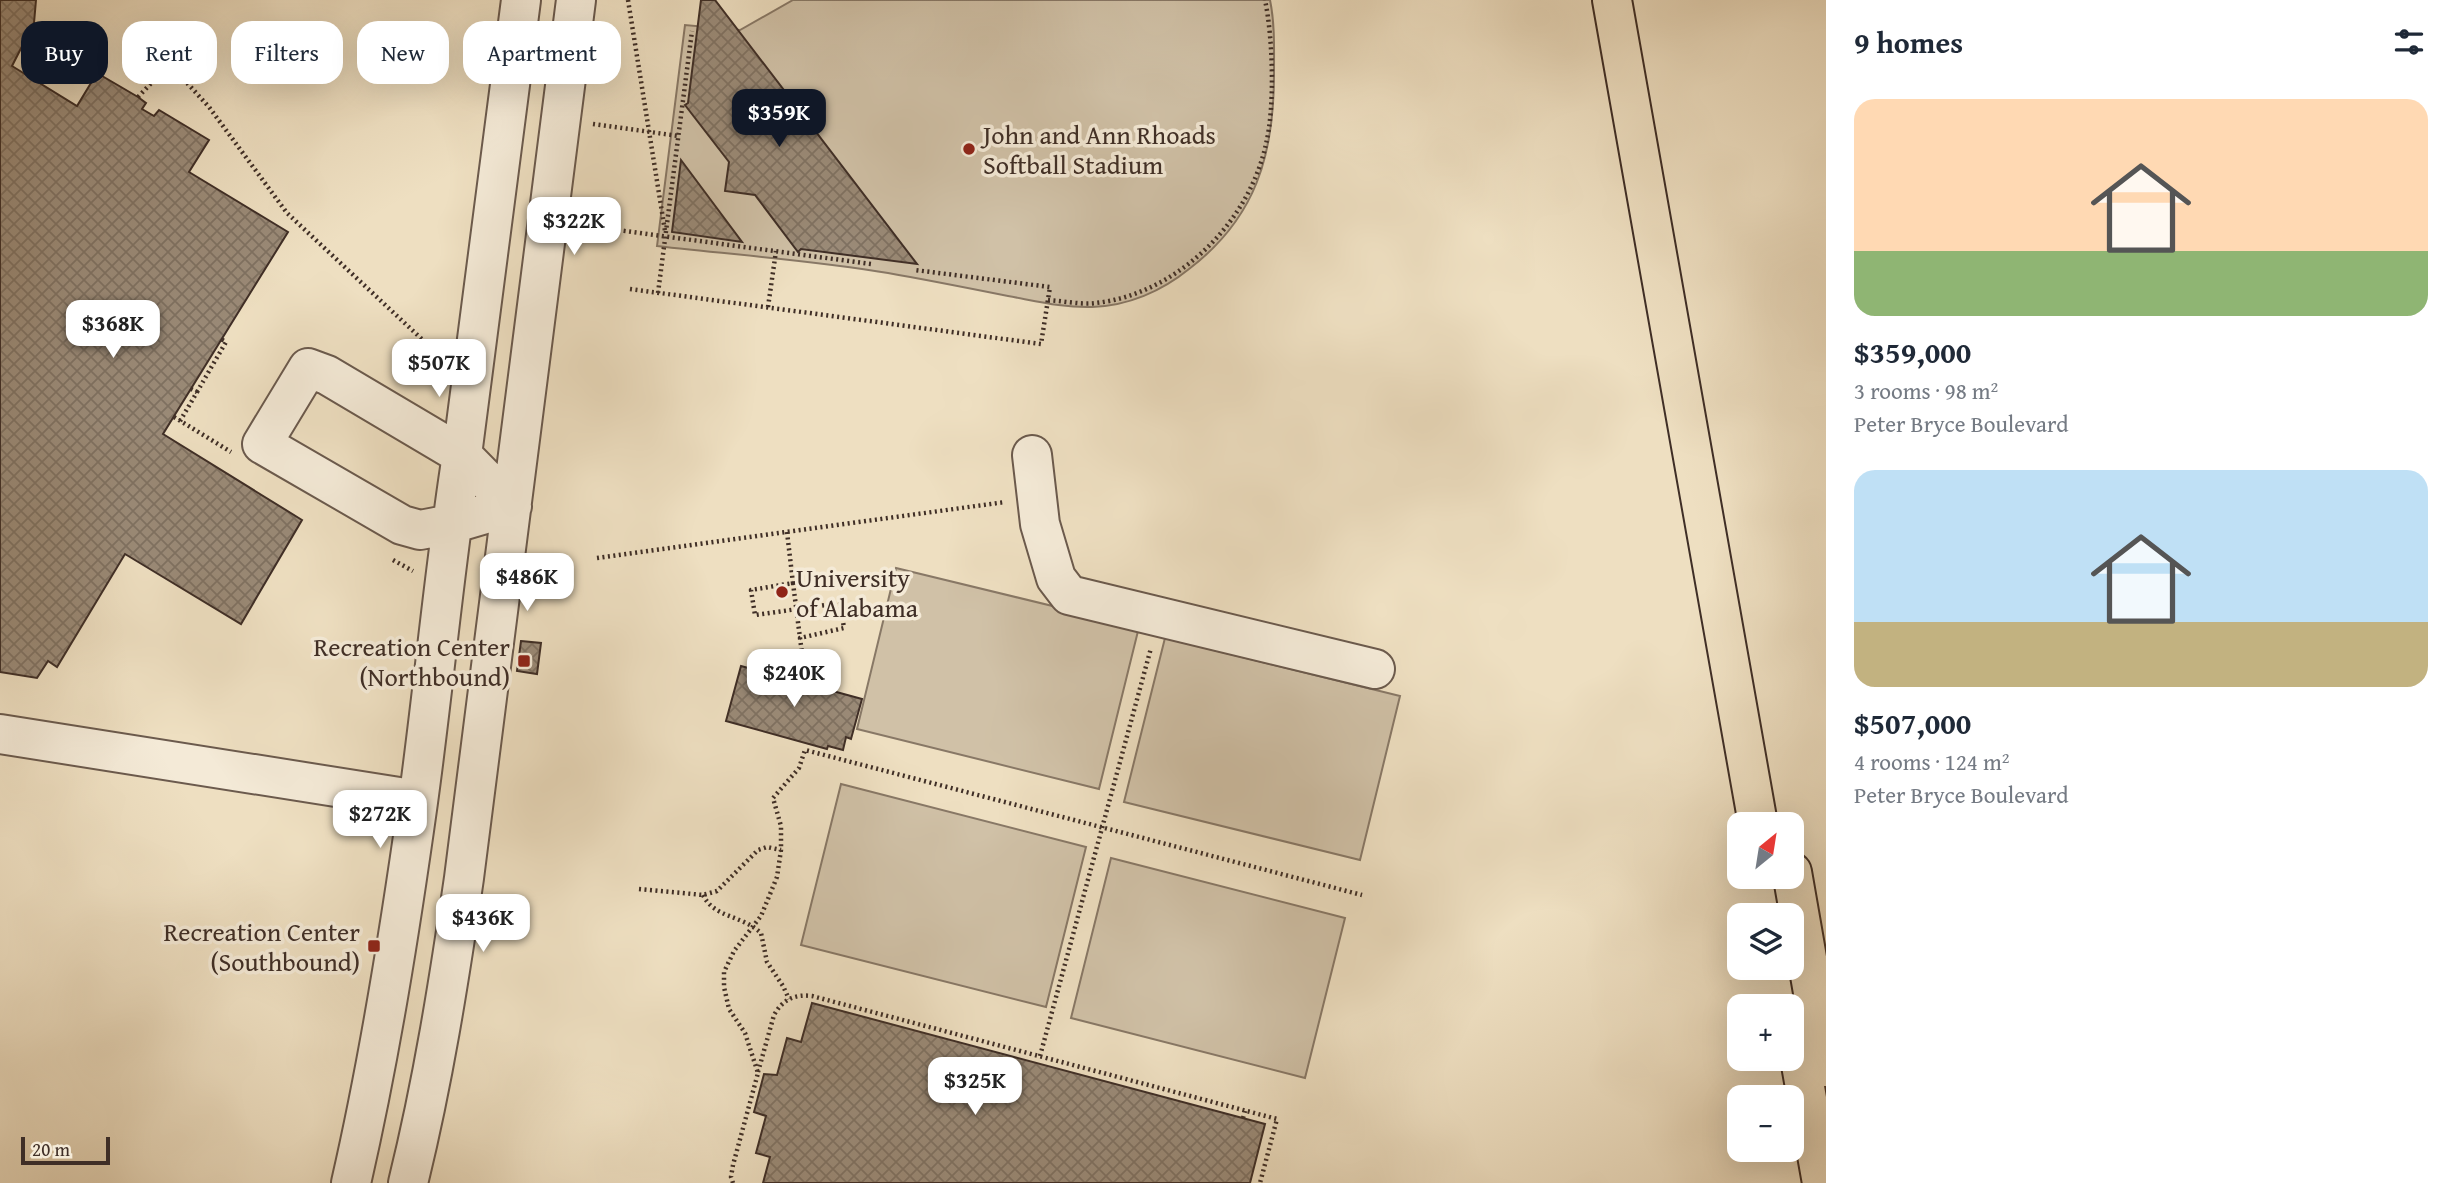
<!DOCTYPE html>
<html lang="en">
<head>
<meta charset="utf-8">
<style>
  :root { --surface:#fff; --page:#f2f2f3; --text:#1f2937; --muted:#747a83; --accent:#111827 }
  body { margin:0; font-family:"Gentium Book Plus",serif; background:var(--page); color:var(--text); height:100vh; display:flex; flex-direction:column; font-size:26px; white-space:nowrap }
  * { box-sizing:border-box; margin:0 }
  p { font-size:23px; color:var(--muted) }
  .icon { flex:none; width:38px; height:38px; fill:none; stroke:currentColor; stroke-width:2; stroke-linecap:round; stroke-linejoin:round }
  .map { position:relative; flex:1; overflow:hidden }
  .side { display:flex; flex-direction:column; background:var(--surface); width:630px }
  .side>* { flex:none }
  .guide { position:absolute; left:21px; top:21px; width:665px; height:63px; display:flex; gap:14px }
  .needle { width:46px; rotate:30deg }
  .controls { position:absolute; left:1727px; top:812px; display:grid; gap:14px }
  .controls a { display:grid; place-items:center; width:77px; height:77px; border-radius:14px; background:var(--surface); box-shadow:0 7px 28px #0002; font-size:35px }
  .scale { position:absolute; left:21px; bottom:18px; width:89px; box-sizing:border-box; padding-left:7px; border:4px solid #3f2e26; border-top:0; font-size:19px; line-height:24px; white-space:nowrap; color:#3f2e26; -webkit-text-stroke:5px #f4ead7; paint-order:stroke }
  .price { position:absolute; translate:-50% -60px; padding:0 16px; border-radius:14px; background:#fff; color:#222; font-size:23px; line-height:46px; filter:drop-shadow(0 2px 4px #0008) }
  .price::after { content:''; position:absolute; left:50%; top:42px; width:21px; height:16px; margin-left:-10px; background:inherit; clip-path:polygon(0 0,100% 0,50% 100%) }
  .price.selected { background:var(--accent); color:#fff }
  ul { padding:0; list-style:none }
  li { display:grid; align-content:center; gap:14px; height:371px; padding:0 28px }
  li span { display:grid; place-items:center; height:217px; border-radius:21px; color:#555 }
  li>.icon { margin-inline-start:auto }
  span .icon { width:126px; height:126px; fill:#fffc; stroke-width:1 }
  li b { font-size:30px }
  h2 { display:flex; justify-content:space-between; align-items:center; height:84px; padding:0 28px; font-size:30px }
  .tag { padding:0 24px; border-radius:21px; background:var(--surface); box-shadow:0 7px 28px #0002; font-size:24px; line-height:63px }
  .tag.selected { background:var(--accent); color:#fff }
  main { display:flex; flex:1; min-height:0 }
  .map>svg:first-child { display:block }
</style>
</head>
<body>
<main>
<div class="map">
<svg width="1826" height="1183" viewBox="0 0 1826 1183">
  <defs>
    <pattern id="building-cross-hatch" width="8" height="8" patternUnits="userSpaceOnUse" patternTransform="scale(1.75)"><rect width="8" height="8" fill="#9a8a77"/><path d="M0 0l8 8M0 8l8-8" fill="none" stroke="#7f7161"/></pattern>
  </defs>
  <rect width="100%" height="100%" fill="#eedfc1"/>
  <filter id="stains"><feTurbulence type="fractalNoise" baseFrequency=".00286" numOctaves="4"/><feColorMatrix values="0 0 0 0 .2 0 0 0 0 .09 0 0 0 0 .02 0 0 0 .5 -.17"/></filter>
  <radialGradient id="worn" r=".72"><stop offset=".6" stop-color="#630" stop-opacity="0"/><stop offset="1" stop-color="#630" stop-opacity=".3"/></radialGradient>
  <!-- pitch -->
  <path fill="#d0c1a7" stroke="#887866" stroke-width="2" d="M793,0h477c5,24 4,50 4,74 0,81 -18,144 -85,195 -27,22 -61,37 -97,38 -28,1 -56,-6 -84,-11 -40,-8 -80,-16 -120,-23 -76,-13 -154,-18 -231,-27l28,-221 55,5z
    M896,568l243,59 -40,162 -242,-60z
    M1165,638l235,58 -40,164 -236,-58z
    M841,784l245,63 -40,160 -245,-62z
    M1111,858l234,60 -40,160 -234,-60z"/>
  <!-- building -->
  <path fill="url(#building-cross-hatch)" stroke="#3f2e26" stroke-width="2" d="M0,0h36l-2,23 -22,43 65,40 20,-33 41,24 8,6 -4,6 12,7 5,-6 50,30 -20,32 99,60 -125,202 139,86 -61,104 -116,-70 -68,113 -9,-6 -11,17 -37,-6z
    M701,0h14l202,264 -116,-15 -3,3 -43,-57 -30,-4 4,-29 -44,-57 3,-2z
    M681,160l61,82 -70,-10z
    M521,641l20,2 -4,31 -20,-3z
    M741,666l55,15 2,-7 7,2 25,7 -1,7 33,9 -11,40 -5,-2 -3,13 -15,-4 -1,3 -101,-28z
    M812,1003l453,121 -15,59h-487l7,-26 -14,-4 10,-37 -12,-4 10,-38 13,1 10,-37 14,4z"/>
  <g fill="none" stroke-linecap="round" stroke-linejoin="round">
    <!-- minor casing -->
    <g stroke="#6b5a4d" stroke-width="42">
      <path id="minor" d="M308,368l19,7 135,80 50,51 -61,18 -31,6 -18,-5 -140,-81z
        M1032,455l8,69 16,54 13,17 306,74
        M0,734l418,66
        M351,1183c29,-126 49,-253 67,-381 16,-116 26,-232 44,-347l59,-455
        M408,1183c25,-101 41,-202 56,-305l112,-878"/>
    </g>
    <!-- highway casing -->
    <g stroke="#3f2e26" stroke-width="42">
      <path id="highway" d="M1612,0l146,824
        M1792,872l34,195
        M1795,1031l27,152"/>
    </g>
    <!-- path -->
    <path stroke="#3f2e26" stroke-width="4.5" stroke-dasharray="2 3.5" stroke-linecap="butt" d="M628,0l37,231
      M138,97l21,-22 17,1 12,8 21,23 78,106 155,145
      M593,124l86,12
      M580,225l291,39
      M630,289l411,55 9,-57 -135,-17
      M658,293l34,-262
      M1048,300c16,1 33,5 48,3 81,-9 153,-80 170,-159 9,-37 7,-106 -1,-144
      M768,307l8,-56
      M197,392l29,-50 -5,-3
      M174,417l57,35
      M180,421l17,-29 -6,-3
      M787,532l6,51 -42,7 4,25 85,-12 4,25 -44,10 5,38
      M597,558l408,-56
      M393,560l20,11
      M793,583l7,55
      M639,889l64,6 14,-4 41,-41 9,-3 14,3
      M703,895c11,23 39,20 58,38l6,29 16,24 6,13
      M1040,1056l111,-408
      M758,1072l16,-57c9,-16 21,-21 38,-19l465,123 -17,64
      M1243,1118l2,-7
      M733,1183l-2,-6 2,-12 25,-92 -13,-40 -16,-24 -5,-22v-15l10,-21 27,-35 16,-39 4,-27v-24l-8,-28 26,-30 6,-18 557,145"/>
    <!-- minor -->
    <use href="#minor" stroke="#f4ead7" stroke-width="38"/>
    <!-- highway -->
    <use href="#highway" stroke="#eedfc1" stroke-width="38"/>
  </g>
  <!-- markers -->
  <g fill="#8f2418" stroke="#f4ead7" stroke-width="2.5">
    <circle cx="969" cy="149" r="7"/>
    <circle cx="782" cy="592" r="7"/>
    <rect x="517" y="654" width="14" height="14" rx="3.5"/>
    <rect x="367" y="939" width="14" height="14" rx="3.5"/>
  </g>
  <g text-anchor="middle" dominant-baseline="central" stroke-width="7" stroke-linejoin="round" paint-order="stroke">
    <!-- poi labels -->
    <g font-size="26" fill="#3f2e26" stroke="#f4ead7" text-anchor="start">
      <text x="983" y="134">John and Ann Rhoads<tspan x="983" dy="30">Softball Stadium</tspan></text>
      <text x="796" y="577">University<tspan x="796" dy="30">of Alabama</tspan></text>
      <text x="510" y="646" text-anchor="end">Recreation Center<tspan x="510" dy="30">(Northbound)</tspan></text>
      <text x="360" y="931" text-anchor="end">Recreation Center<tspan x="360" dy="30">(Southbound)</tspan></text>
    </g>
  </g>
  <rect width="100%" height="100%" filter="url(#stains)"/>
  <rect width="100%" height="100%" fill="url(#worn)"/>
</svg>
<div class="controls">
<a><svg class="needle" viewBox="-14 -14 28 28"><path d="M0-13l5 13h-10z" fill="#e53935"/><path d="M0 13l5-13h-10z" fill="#747a83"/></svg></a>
<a><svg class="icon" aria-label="layers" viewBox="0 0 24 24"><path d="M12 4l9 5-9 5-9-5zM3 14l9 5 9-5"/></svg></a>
<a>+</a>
<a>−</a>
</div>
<div class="scale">20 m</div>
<b class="price selected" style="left:779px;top:149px">$359K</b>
<b class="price" style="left:574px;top:257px">$322K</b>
<b class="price" style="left:113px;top:360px">$368K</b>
<b class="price" style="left:439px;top:399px">$507K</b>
<b class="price" style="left:527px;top:613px">$486K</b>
<b class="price" style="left:794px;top:709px">$240K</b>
<b class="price" style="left:380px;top:850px">$272K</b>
<b class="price" style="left:483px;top:954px">$436K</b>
<b class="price" style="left:975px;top:1117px">$325K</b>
<div class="guide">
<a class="tag selected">Buy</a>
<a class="tag">Rent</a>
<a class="tag">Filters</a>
<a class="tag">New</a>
<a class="tag">Apartment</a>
</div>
</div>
<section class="side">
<h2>9 homes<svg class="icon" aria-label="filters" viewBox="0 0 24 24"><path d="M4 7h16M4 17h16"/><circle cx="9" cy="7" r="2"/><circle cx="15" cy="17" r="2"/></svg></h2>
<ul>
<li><span style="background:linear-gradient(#ffd9b3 70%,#8fb573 0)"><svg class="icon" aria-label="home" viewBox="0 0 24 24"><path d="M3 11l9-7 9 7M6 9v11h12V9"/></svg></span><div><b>$359,000</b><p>3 rooms · 98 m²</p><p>Peter Bryce Boulevard</p></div></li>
<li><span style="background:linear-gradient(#bfe0f5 70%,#c2b280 0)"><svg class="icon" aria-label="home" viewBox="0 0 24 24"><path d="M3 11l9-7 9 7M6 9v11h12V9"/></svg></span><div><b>$507,000</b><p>4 rooms · 124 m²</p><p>Peter Bryce Boulevard</p></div></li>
</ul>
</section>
</main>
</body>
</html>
